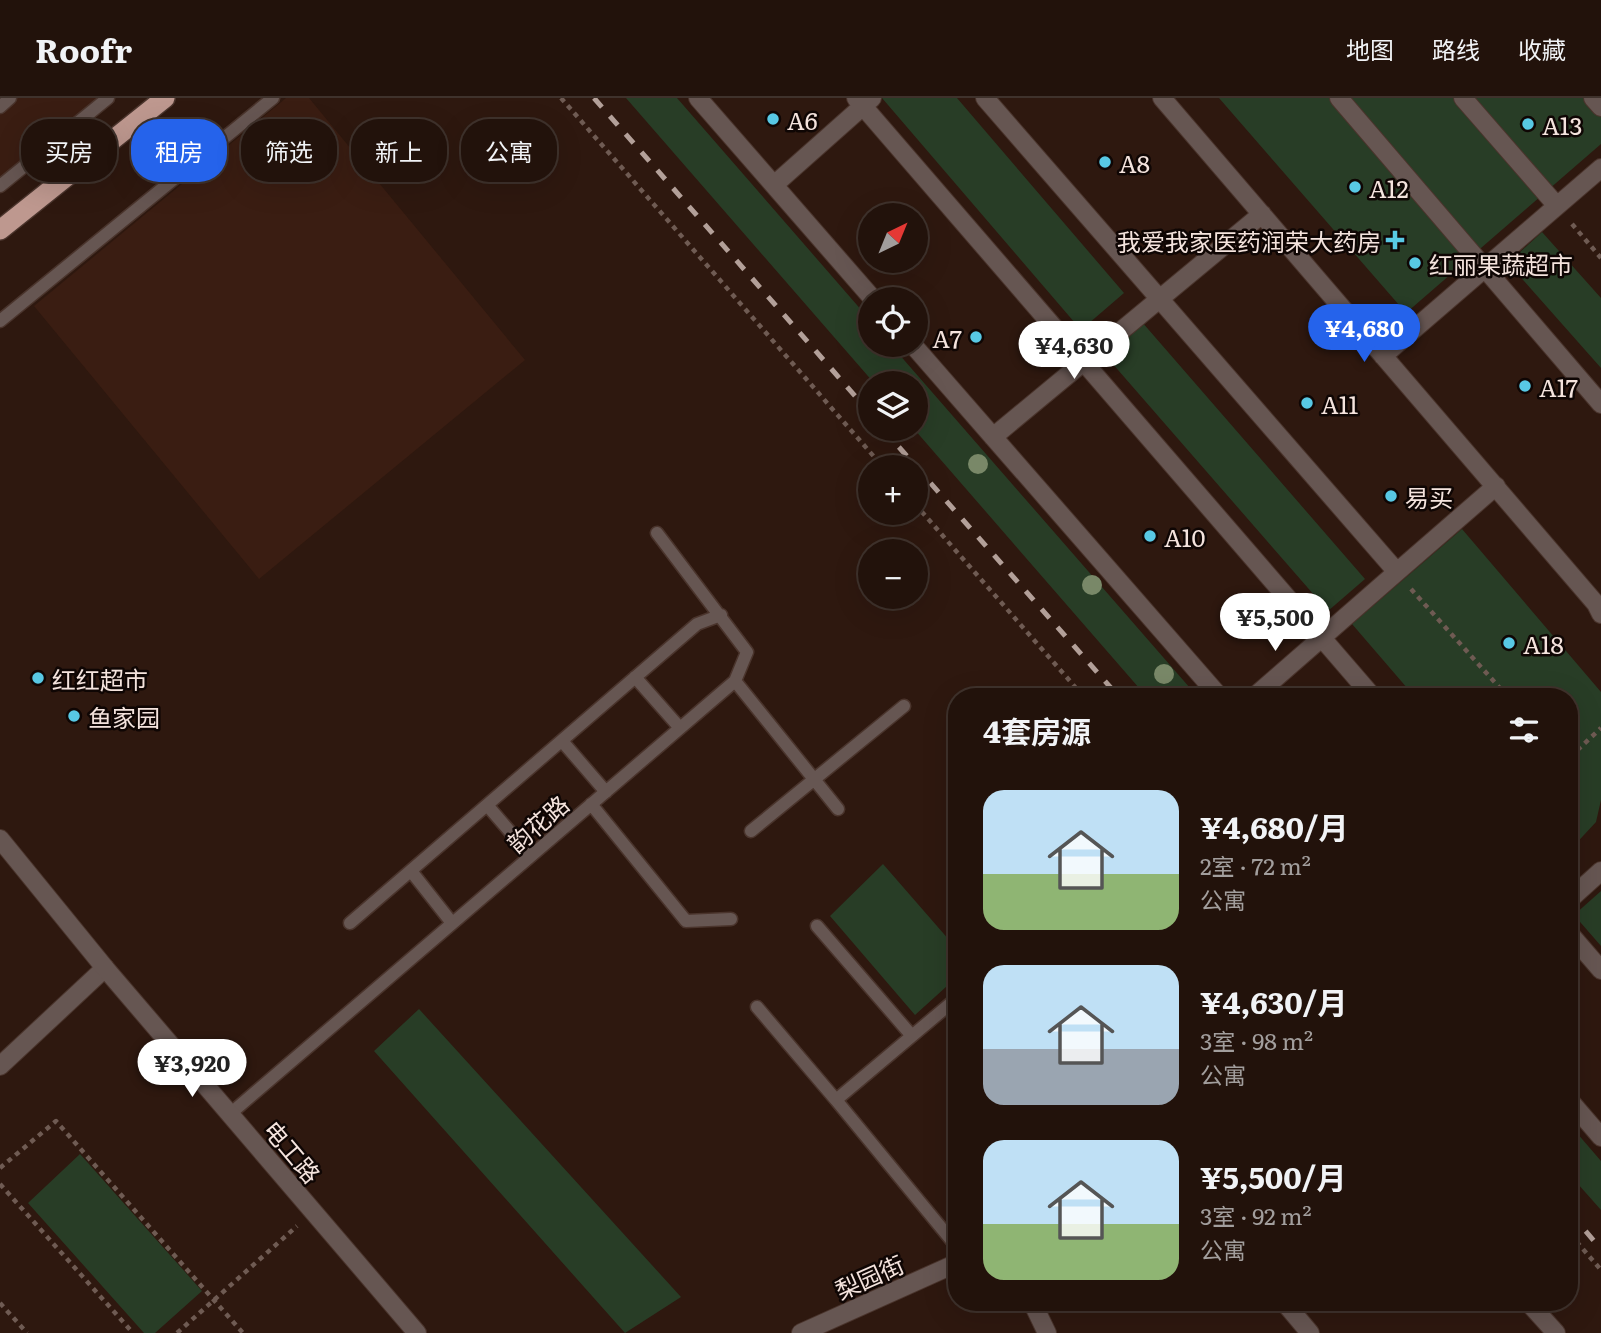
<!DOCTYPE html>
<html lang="zh">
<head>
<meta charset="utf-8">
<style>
  :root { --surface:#22120b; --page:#2e2019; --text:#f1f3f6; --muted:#a29e9d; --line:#3f322c; --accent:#2563eb }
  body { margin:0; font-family:Literata,"Noto Sans SC",serif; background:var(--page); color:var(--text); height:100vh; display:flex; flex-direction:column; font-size:26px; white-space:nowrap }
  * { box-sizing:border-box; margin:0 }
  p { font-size:23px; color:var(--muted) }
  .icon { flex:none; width:38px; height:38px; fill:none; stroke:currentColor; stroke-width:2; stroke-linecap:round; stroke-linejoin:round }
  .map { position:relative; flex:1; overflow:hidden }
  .panel { position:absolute; left:948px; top:590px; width:630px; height:623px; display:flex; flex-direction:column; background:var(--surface); border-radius:28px; box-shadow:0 7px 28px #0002,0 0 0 2px var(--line) }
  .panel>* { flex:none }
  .hud { position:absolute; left:21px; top:21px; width:665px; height:63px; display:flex; gap:14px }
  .needle { width:46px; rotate:43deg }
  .buttons { position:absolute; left:858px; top:105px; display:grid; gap:14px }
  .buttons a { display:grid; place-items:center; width:70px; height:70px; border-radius:50%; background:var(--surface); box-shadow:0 7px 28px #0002,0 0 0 2px var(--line); font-size:35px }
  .price { position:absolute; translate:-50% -60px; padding:0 16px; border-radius:24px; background:#fff; color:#222; font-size:23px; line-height:46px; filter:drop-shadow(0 2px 4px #0008) }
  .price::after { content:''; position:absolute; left:50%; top:42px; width:21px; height:16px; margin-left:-10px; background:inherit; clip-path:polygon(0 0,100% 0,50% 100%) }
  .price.selected { background:var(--accent); color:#fff }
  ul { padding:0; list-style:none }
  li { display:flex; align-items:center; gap:21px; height:175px; padding:0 35px }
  li span { display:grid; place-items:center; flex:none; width:196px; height:140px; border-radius:21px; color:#555 }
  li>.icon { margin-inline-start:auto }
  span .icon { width:84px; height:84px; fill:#fffc; stroke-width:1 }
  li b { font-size:30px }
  h2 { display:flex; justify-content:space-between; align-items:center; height:84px; padding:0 35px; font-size:30px }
  .chip { padding:0 24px; border-radius:28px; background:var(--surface); box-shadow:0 7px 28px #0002,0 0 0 2px var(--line); font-size:24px; line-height:63px }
  .chip.selected { background:var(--accent); color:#fff }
  header { display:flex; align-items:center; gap:42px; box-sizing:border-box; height:98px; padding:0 35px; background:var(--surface); border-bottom:2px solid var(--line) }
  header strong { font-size:33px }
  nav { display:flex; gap:38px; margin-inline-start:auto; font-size:24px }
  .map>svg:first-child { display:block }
</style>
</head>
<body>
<header>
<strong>Roofr</strong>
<nav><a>地图</a><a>路线</a><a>收藏</a></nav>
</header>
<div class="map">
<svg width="1601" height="1235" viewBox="0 0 1601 1235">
  <rect width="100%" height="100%" fill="#2e180f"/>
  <!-- built -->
  <path fill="#3a1d12" d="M0,0h109l-109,86z
    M286,0h23l216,262 -266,219 -225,-273z"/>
  <!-- green -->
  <path fill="#283d26" d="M626,0h51l193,222v25h21l306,351h-51l-232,-267 1,-46h-41z
    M882,0h75l167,195 -43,37z
    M1219,0h382v46l-195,169z
    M1542,134l59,66v70l-93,-105z
    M1135,216l230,265 -37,32 -230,-264z
    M1462,431l139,163v108l-5,22 -26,28v-154h-156l-62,-72z
    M883,766l74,85v28l-42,38 -85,-99z
    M1601,793v55l-27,-31z
    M419,911l262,288 -56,36 -251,-282z
    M1570,1027l31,36v49l-31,-35z
    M80,1056l122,137 -47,42h-11l-116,-130z"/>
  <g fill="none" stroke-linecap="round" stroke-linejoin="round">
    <!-- service casing -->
    <g stroke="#4a342c" stroke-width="15">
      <path id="service" d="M0,9l10,-9
        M0,88l108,-88
        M0,223l273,-223
        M635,579l45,51
        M735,583l103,128
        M562,643l44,51
        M591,706l95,117 45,-2
        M487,707l44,51
        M751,733l153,-125
        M411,773l41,52
        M350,825l347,-299 24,-9
        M817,828l95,110
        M957,900l-121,102 121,147
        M757,909l79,93
        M230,1016l505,-433 12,-29 -90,-119"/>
    </g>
    <!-- minor casing -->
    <g stroke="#4a342c" stroke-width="20">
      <path id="minor" d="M698,0l175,201
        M856,0l516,598
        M985,0l412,474 99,-86
        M1162,0l434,506 5,10
        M1339,0l262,306
        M1463,0l94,108
        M1593,0l8,9
        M774,87l98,-87
        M913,247l306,351
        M1383,258l218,-188
        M993,339l269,-223
        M1255,598l142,-124
        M1570,801l31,-28
        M1570,836l31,36
        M0,968l105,-98
        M1570,1003l31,36
        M1032,1204l15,31
        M1284,1204l26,31
        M1528,1204l28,31
        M801,1235l156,-70"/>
    </g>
    <!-- tertiary casing -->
    <g stroke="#4a342c" stroke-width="20">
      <path id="tertiary" d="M0,741l105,129 312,365"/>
    </g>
    <!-- trunk casing -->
    <g stroke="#4a342c" stroke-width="22">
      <path id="trunk" d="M0,132l165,-132"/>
    </g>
    <!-- path -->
    <path stroke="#6f5b53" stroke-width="4.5" stroke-dasharray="5 5" stroke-linecap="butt" d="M561,0l322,369
      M1572,126l29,34
      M915,406l168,192
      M1411,491l96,107
      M1570,659l31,-29
      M0,1070l56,-47 187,212
      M0,1086l133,149
      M1570,1136l31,36
      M0,1205l27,30
      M177,1235l120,-107"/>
    <!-- service -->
    <use href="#service" stroke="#665652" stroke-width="12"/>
    <!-- minor -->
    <use href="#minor" stroke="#665652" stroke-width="18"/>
    <!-- tertiary -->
    <use href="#tertiary" stroke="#665652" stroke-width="18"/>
    <!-- trunk -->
    <use href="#trunk" stroke="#be988f" stroke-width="19"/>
    <!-- rail -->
    <path stroke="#b3a099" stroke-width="5" stroke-dasharray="12 12" stroke-linecap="butt" d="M594,0l276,315
      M883,331l235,267
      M1570,1115l31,36"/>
  </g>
  <!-- trees -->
  <g fill="#798868">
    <circle cx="978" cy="366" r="10"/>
    <circle cx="1092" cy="487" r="10"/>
    <circle cx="1164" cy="576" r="10"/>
  </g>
  <!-- markers -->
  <g fill="#58c8e4" stroke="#0f0604" stroke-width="2.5">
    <circle cx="773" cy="21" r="7"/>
    <circle cx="1528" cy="26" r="7"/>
    <circle cx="1105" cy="64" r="7"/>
    <circle cx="1355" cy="89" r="7"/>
    <path d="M1391.5 131.5h7v7h7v7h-7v7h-7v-7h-7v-7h7z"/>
    <circle cx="1415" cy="165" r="7"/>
    <circle cx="976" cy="239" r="7"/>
    <circle cx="1525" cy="288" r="7"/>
    <circle cx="1307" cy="305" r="7"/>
    <circle cx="1391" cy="398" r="7"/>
    <circle cx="1150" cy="438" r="7"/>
    <circle cx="1509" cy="545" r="7"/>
    <circle cx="38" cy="580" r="7"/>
    <circle cx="74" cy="618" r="7"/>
  </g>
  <g text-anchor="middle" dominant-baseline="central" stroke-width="5" stroke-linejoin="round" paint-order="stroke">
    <!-- poi labels -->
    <g font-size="24" fill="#f4e3dd" stroke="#0f0604" text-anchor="start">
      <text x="787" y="21">A6</text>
      <text x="1542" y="26">A13</text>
      <text x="1119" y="64">A8</text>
      <text x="1369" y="89">A12</text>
      <text x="1381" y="142" text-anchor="end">我爱我家医药润荣大药房</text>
      <text x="1429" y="165">红丽果蔬超市</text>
      <text x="962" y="239" text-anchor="end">A7</text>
      <text x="1539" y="288">A17</text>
      <text x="1321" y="305">A11</text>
      <text x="1405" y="398">易买</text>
      <text x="1164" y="438">A10</text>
      <text x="1523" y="545">A18</text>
      <text x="52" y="580">红红超市</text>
      <text x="88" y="618">鱼家园</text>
    </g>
    <!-- street labels -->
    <g font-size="24" fill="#f4e3dd" stroke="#0f0604">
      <text transform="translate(537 725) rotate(-41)">韵花路</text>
      <text transform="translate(293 1053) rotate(50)">电工路</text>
      <text transform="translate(869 1178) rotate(-24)">梨园街</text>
    </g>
  </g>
</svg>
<div class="buttons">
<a><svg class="needle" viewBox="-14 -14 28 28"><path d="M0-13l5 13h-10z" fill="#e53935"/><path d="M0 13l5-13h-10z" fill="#a29e9d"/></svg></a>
<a><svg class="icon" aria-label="locate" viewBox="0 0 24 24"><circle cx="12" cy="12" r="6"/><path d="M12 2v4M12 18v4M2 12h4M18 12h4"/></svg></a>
<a><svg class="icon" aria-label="layers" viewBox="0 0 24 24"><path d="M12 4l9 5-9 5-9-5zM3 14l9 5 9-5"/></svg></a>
<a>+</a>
<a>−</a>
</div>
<b class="price selected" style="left:1364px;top:266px">¥4,680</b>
<b class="price" style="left:1074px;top:283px">¥4,630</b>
<b class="price" style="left:1275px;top:555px">¥5,500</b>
<b class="price" style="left:192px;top:1001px">¥3,920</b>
<div class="hud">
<a class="chip">买房</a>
<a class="chip selected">租房</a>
<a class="chip">筛选</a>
<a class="chip">新上</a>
<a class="chip">公寓</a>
</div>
<section class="panel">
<h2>4套房源<svg class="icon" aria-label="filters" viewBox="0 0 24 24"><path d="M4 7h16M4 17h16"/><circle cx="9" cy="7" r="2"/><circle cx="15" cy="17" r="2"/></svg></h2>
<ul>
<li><span style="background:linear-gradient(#bfe0f5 60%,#8fb573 0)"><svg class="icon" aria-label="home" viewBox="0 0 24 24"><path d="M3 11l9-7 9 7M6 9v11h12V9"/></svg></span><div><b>¥4,680/月</b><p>2室 · 72 m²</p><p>公寓</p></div></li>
<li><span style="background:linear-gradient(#bfe0f5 60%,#9aa5b1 0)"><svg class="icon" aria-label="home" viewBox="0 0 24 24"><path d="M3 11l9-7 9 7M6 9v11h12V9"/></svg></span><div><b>¥4,630/月</b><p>3室 · 98 m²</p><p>公寓</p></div></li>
<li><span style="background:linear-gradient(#bfe0f5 60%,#8fb573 0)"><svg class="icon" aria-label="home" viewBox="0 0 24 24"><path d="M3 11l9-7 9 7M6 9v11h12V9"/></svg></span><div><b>¥5,500/月</b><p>3室 · 92 m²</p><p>公寓</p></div></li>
</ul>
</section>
</div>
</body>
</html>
